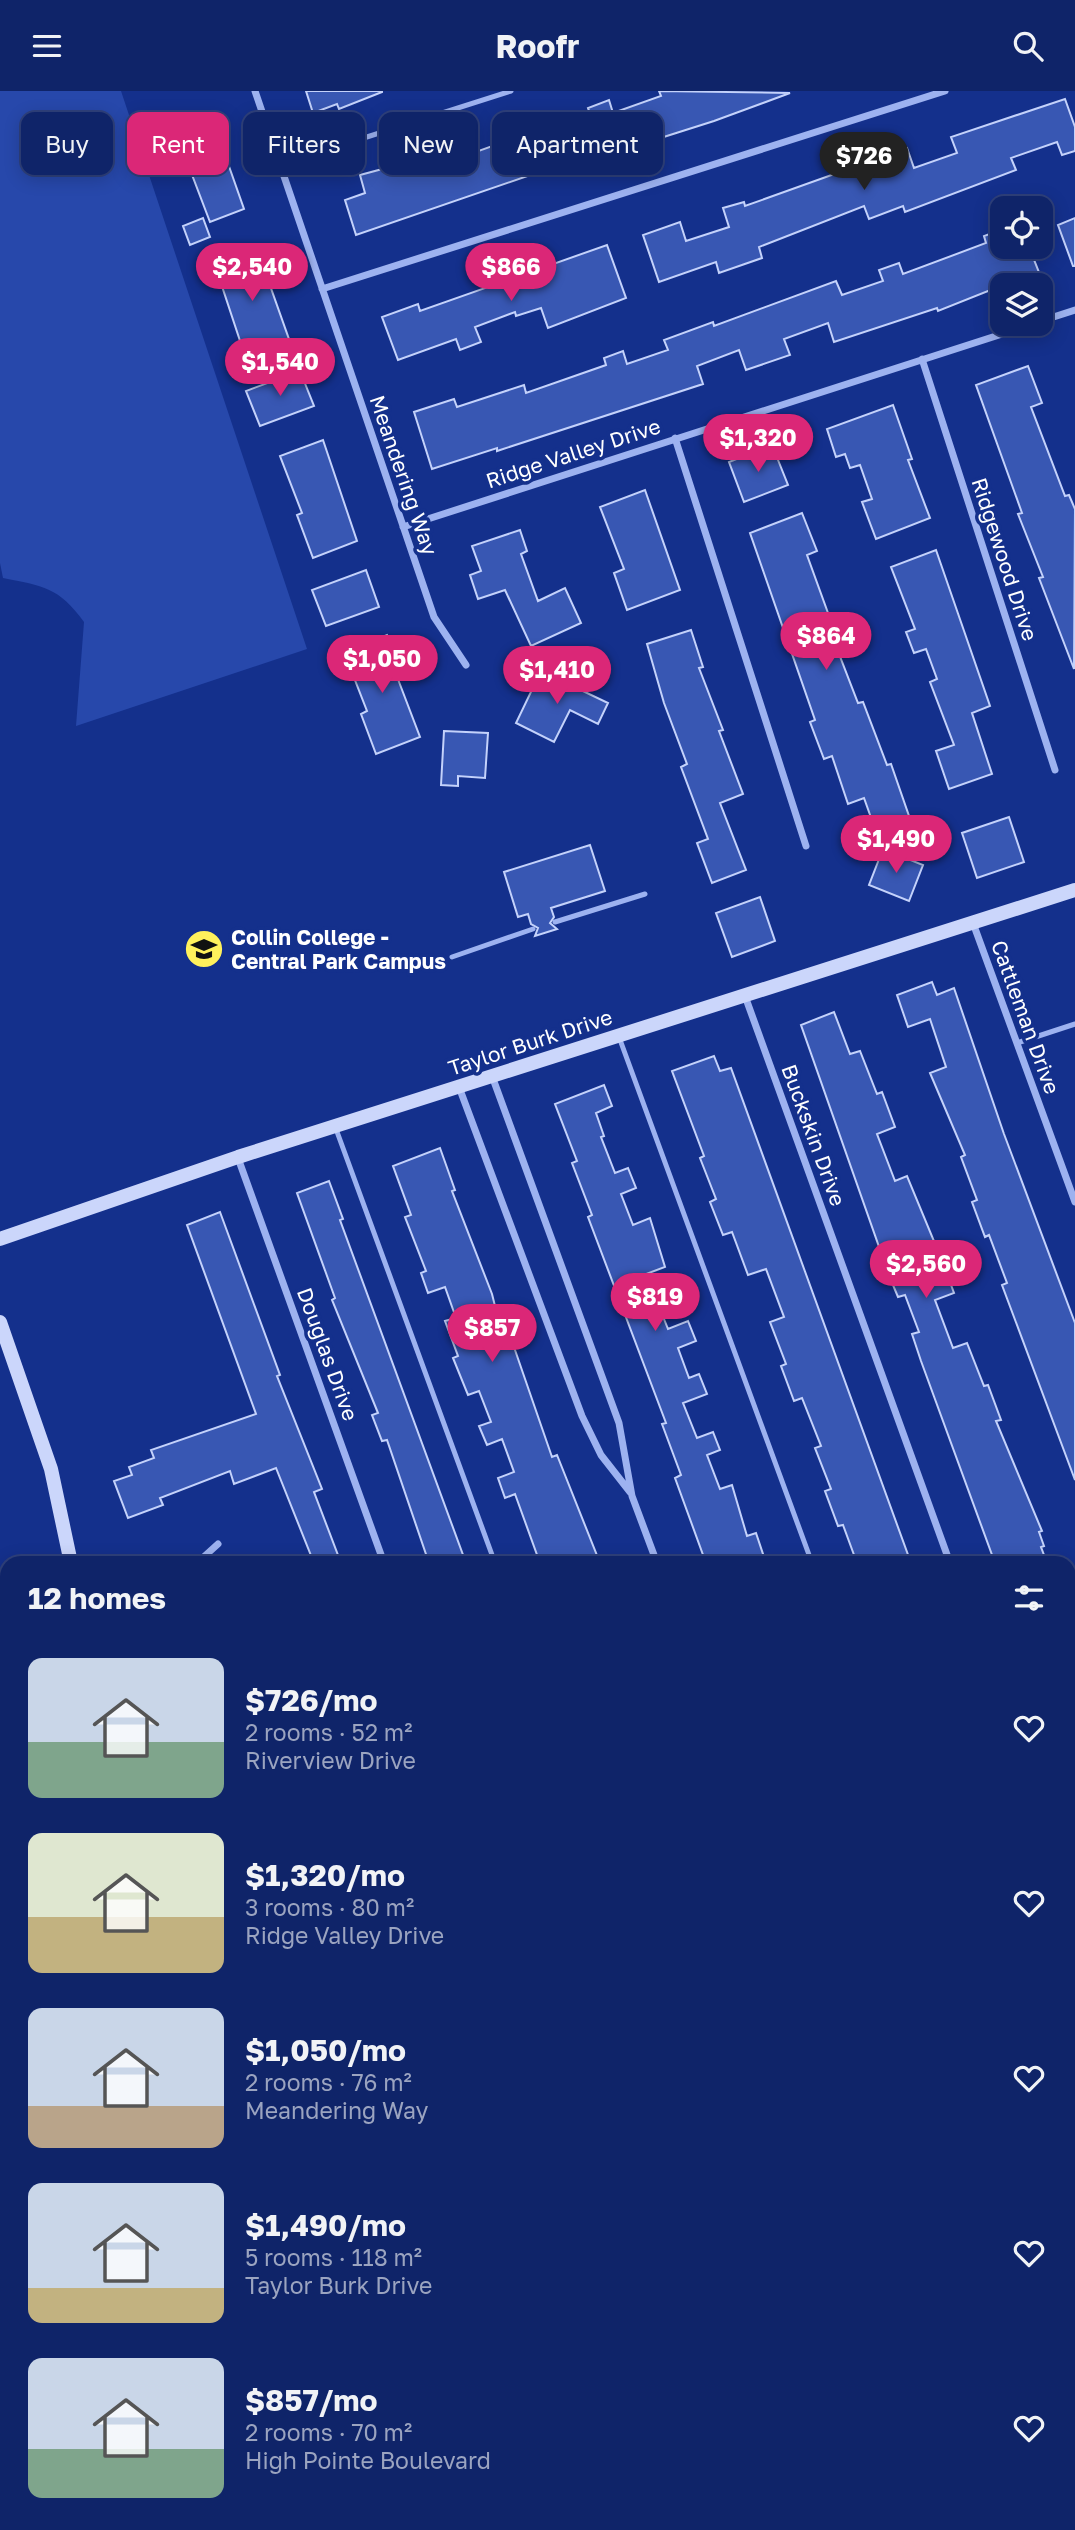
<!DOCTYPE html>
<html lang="en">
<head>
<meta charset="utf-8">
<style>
  :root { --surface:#0f2469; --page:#1d3071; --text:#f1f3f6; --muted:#9ba4c0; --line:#2f417d; --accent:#db2777 }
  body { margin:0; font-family:"Golos Text",sans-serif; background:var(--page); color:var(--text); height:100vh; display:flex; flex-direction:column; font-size:26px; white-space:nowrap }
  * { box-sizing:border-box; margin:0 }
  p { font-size:23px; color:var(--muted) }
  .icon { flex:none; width:38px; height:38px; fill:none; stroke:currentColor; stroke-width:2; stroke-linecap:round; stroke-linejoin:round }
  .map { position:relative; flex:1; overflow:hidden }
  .side { position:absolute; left:0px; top:1465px; width:1076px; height:975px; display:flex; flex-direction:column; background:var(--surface); border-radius:21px 21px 0 0; box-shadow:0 4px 18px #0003,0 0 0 2px var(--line) }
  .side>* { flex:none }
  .banner { position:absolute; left:21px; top:21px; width:700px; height:63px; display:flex; gap:14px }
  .controls { position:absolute; left:990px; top:105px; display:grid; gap:14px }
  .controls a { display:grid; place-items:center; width:63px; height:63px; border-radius:14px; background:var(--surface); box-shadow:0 4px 18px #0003,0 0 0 2px var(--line); font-size:35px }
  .price { position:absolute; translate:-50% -60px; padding:0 16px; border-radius:24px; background:var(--accent); color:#fff; font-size:23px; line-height:46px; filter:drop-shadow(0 2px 4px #0008) }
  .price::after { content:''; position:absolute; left:50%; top:42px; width:21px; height:16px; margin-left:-10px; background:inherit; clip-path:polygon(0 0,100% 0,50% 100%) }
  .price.on { background:#222; color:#fff }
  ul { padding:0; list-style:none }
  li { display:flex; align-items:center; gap:21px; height:175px; padding:0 28px }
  li span { display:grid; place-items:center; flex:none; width:196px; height:140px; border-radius:14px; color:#555 }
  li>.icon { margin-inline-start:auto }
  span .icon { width:84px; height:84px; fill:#fffc; stroke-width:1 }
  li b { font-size:30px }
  h2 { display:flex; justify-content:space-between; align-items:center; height:84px; padding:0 28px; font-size:30px }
  .tag { padding:0 24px; border-radius:14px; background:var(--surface); box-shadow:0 4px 18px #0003,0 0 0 2px var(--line); font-size:24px; line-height:63px }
  .tag.on { background:var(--accent); color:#fff }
  header { display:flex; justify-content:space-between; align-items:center; height:91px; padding:0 28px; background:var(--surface); font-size:32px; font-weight:700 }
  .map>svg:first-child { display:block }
</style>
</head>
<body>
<header><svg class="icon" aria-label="menu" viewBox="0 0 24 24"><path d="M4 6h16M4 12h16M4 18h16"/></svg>Roofr<svg class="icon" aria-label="search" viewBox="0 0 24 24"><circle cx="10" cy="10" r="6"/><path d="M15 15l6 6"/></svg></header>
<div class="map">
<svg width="1075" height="2439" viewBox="0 0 1075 2439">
  <rect width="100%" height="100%" fill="#14308c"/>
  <!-- green -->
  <path fill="#2748ab" d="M0,0h121l186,558 -231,77 8,-104c-25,-35 -41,-36 -81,-44l-3,-15z"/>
  <!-- building -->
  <path fill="#3857b3" stroke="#c4d2fb" stroke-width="2" d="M306,0h76v1l-43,17 -2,-5 -24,9z
    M659,0l131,2 -76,28 -170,54 -2,-4 -186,64 -11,-35 20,-7 -5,-18 67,-18 -2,-4 14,-5 6,15 84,-30 -2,-5 28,-10 4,12 33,-11 -4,-11 21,-8 4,13 48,-17z
    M1065,8l10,28v24l-13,4 -5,-13 -46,16 5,12 -111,42 -2,-6 -34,13 -5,-13 -105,41 3,11 -43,15 -3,-11 -57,20 -16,-47 37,-13 6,19 43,-14 -6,-19 21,-6 1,4 162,-58 7,20 43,-15 -6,-16z
    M212,27l32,91 -34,13 -21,-55 -15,5 -13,-34z
    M203,127l7,19 -20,8 -7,-19z
    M1075,127v48h-2l-15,-41z
    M1003,138v18h26l11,28 -28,10h-9l-65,26 -1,-3 -103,34 -6,-19 -44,16 6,16 -44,15 -7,-20 -42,16 6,18 -206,67v-3l-65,21 -18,-57 40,-13 3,8 67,-22 2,8 80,-28 -2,-7 19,-7 4,13 41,-14 -4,-10 49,-18 1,4 122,-45 6,14 41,-14 -4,-11 20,-7 4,11 83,-31 -2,-7z
    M607,154l19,53 -78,30 -7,-20 -25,8 -1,-4 -40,15 6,15 -21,8 -4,-11 -58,21 -16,-43 36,-13 2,7z
    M256,155l34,96 -44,17 -32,-97z
    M1028,275l14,37 -11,4 34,89 4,-1 6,14 -1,160 -35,-91 4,-1 -25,-63 4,-1 -46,-128z
    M300,280l14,35 -54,20 -14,-35z
    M893,314l19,54 -4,1 22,58 -54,21 -14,-37 10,-3 -12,-34 -10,3 -5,-14 -9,3 -9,-28z
    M323,349l34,101 -44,17 -16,-43 5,-2 -22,-57z
    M772,354l16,40 -44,17 -15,-40z
    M645,399l35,100 -53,20 -13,-37 10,-4 -24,-62z
    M802,422l15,38 -10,4 21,58 -4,2 34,88 5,-1 24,63 4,-1 18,52 -28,10h-7l-10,-28 -16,6 -16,-48 -8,3 -14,-37 5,-2 -65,-187z
    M520,439l7,21 -6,3 17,47 27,-13 16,35 -50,23 -26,-56 -27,9 -8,-24 11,-4 -9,-25z
    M936,459l54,156 -18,7 20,61 -43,15 -13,-38 18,-6 -24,-63 7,-3 -11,-30 -12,4 -8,-21 9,-3 -24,-62z
    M366,479l13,37 -53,19 -14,-36z
    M691,539l12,37 -4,1 24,62 -4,1 24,63 -23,9 26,67 -34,13 -15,-40 11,-4 -27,-72 6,-3 -23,-61 -17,-59z
    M387,544l14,36 -5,3 24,63 -44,17 -15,-40 6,-3 -23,-59z
    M541,580l67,32 -10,21 -28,-14 -16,32 -38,-19z
    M444,640l44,2 -3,45 -27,-2v10l-17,-1z
    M1009,726l15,45 -47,16 -15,-45z
    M590,754l15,46 -54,17 3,9 -4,6 7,6 -22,7 3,-8 -7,-4 -3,-10 -10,3 -14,-45z
    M883,758l40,16 -14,36 -40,-16z
    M760,806l15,44 -43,16 -16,-44z
    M932,891l5,13 17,-7 50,146 71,189v157l-73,-195 5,-2 -18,-48 -4,2 -13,-35 5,-2 -16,-43 4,-2 -35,-82 16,-6 -16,-48 -22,8 -11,-32z
    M834,921l16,42 10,-3 17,43 5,-2 13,35 -18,7 18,47 12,-5 34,82 13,35 -19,7 18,48 14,-5 17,43 4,-1 13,35 -5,1 46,110 -3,1 5,14 -3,1 6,16h-52l-74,-202 -9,-27 7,-2 -14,-37 -7,2 -8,-19 -89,-253z
    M714,965l6,15 11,-3 180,495h-54l-14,-38 -5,1 -13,-35 6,-2 -16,-41 6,-2 -19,-48 -8,3 -13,-35 5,-2 -16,-42 14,-5 -18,-48 -18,6 -16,-43 -9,3 -13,-33 6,-3 -16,-41 4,-2 -32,-85z
    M604,994l8,21 -16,7 8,23 -3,1 14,36 13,-5 8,20 -15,6 12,31 17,-7 15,49 -19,7 22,55 20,-8 8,20 -18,7 11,30 10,-4 8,20 -24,9 14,35 16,-6 7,18 -13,5 13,34 12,-4 15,51 9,-3 10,30h-60l-31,-85 6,-3 -19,-51 4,-1 -78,-206 4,-2 -20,-52 5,-2 -22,-57z
    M440,1057l15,42 -3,1 40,103 8,32 6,-2 46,133 5,-2 43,108h-60l-25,-69 -10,4 -7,-20 16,-6 -12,-33 -15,6 -8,-19 12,-4 -12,-31 -11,4 -15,-37 5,-2 -13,-35 11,-3 -11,-31 -17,6 -7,-20 5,-2 -21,-54 6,-2 -18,-49z
    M329,1090l14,38 -3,1 126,343h-37l-42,-123 -5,1 -10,-26 6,-2 -46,-113 3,-2 -38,-105z
    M220,1121l60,163 -3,1 45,113 -8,3 27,71h-27l-38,-95 -42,16 -4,-13 -70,27 3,7 -35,13 -14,-37 18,-6 -3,-8 25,-9 -3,-8 105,-36 -69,-189z"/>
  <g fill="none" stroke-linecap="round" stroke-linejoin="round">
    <!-- lane -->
    <path stroke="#9db2f0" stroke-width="5" d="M279,74l232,-74
      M555,831l90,-28
      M452,866l81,-28
      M619,946l193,526
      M1017,952l58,-19
      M336,1038l159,434
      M1069,2171l6,16
      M857,2432l3,7"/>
    <!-- street -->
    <path stroke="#9db2f0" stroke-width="7" d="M255,0l179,526 32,48
      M322,198l623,-198
      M1041,230l34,-11
      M922,268l133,411
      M675,347l131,408
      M403,436l630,-203
      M973,832l102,279
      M745,905l205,567
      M492,985l127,347 13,73 25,67
      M459,996l123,329 19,39 29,37
      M238,1067l146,405
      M197,1472l21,-19
      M1069,1673l6,-2
      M1069,1930l6,-2
      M0,2334l7,-2
      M169,2432l2,7
      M1008,2432l3,7"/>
    <!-- secondary -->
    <path stroke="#cbd6fb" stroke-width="14" d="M0,1148l238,-82 837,-267
      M0,1231l51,147 20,94
      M0,1902l7,-13"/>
  </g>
  <!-- icons -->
  <defs>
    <g id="university-disc" transform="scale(2.0125)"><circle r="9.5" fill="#fff15c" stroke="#14308c"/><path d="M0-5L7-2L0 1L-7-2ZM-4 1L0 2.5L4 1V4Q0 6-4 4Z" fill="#111"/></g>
  </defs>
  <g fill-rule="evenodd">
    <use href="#university-disc" x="204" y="858"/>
  </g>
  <g text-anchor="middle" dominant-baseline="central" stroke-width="7" stroke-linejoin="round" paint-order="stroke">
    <!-- street labels -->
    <g font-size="21" fill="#fff" stroke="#14308c">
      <text transform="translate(573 362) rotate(-18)">Ridge Valley Drive</text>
      <text transform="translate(404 384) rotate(71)">Meandering Way</text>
      <text transform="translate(1005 468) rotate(72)">Ridgewood Drive</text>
      <text transform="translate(1026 926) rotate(70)">Cattleman Drive</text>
      <text transform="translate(530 951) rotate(-18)">Taylor Burk Drive</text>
      <text transform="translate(814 1044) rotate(70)">Buckskin Drive</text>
      <text transform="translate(328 1263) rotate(70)">Douglas Drive</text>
    </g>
    <!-- poi labels -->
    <g font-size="21" font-weight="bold" fill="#fff" stroke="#14308c" text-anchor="start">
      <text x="231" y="846">Collin College -<tspan x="231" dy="24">Central Park Campus</tspan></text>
    </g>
  </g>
</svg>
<div class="controls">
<a><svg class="icon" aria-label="locate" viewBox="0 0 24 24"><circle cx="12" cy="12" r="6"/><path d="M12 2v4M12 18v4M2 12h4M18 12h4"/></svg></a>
<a><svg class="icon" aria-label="layers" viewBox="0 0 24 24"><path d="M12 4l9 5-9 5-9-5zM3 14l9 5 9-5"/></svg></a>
</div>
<b class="price on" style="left:864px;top:101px">$726</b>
<b class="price" style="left:252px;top:212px">$2,540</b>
<b class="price" style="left:511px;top:212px">$866</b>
<b class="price" style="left:280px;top:307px">$1,540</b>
<b class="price" style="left:758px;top:383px">$1,320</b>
<b class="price" style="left:826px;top:581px">$864</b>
<b class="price" style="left:382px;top:604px">$1,050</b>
<b class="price" style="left:557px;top:615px">$1,410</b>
<b class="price" style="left:896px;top:784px">$1,490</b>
<b class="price" style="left:926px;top:1209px">$2,560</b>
<b class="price" style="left:655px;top:1242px">$819</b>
<b class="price" style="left:492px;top:1273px">$857</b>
<div class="banner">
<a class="tag">Buy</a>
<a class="tag on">Rent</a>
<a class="tag">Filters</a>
<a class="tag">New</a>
<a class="tag">Apartment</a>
</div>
<section class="side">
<h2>12 homes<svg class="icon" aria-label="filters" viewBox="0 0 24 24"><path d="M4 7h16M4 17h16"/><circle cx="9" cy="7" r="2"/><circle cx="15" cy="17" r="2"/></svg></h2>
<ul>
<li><span style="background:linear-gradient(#c9d6e8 60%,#7fa58c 0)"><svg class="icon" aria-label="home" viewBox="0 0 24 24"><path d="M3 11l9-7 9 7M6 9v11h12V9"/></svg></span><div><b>$726/mo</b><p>2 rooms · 52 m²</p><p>Riverview Drive</p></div><svg class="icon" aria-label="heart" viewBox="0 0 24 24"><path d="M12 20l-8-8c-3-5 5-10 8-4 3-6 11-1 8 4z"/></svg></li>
<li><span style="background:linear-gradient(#dfe7d0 60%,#c2b280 0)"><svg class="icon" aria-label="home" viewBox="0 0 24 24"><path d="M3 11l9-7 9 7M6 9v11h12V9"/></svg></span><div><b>$1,320/mo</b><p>3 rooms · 80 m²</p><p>Ridge Valley Drive</p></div><svg class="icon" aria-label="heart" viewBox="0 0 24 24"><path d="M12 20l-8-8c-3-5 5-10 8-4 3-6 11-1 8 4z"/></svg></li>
<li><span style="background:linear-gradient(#c9d6e8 70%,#b9a48a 0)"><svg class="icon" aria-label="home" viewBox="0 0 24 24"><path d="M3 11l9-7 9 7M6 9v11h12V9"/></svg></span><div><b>$1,050/mo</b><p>2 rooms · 76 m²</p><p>Meandering Way</p></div><svg class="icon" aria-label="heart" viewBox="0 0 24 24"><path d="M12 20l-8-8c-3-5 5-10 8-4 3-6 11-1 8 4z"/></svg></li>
<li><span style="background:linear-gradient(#c9d6e8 75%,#c2b280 0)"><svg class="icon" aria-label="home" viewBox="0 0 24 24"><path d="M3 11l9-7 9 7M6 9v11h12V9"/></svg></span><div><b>$1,490/mo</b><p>5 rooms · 118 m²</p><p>Taylor Burk Drive</p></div><svg class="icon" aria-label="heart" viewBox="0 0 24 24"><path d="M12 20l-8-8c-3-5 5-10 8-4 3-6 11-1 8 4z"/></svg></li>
<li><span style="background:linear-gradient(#c9d6e8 65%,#7fa58c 0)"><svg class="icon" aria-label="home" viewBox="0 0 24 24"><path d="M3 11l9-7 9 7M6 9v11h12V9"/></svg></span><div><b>$857/mo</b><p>2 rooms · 70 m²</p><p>High Pointe Boulevard</p></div><svg class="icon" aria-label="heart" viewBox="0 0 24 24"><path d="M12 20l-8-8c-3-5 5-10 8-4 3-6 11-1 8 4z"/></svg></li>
</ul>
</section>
</div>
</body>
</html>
